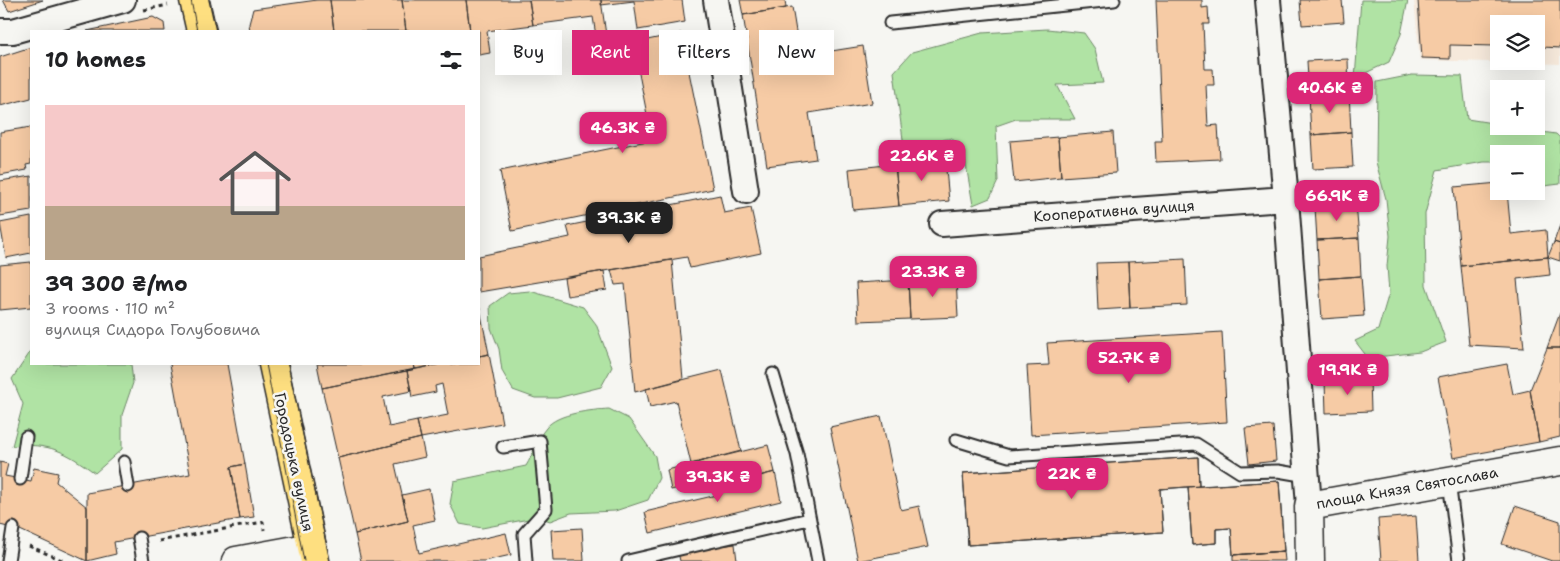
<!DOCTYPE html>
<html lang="en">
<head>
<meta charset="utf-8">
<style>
  :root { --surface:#fff; --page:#f6f6f6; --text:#202124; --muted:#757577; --line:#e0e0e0; --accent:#db2777 }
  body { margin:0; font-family:"Shantell Sans",sans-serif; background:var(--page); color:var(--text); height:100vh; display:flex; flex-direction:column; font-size:19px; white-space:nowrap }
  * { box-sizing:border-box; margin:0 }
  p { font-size:16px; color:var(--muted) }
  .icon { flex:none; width:28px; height:28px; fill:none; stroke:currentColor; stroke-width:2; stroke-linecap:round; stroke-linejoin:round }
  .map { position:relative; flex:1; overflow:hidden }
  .side { position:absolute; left:30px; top:30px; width:450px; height:335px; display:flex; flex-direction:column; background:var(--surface); border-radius:0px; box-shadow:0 5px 20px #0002 }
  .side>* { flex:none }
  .top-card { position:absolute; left:495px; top:30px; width:475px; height:45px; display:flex; gap:10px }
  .controls { position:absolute; left:1490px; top:15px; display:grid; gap:10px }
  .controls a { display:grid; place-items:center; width:55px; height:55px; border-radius:0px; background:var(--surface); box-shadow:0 5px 20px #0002; font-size:25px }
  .price { position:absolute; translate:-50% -42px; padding:0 11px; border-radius:10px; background:var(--accent); color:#fff; font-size:16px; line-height:32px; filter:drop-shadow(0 1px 2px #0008) }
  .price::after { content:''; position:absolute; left:50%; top:30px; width:15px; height:11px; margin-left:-8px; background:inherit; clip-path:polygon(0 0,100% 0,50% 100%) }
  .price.current { background:#222; color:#fff }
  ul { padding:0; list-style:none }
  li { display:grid; align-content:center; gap:10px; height:265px; padding:0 15px }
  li+li { border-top:1px solid var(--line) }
  li span { display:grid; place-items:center; height:155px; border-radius:0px; color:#555 }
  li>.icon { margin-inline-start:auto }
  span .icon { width:90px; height:90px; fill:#fffc; stroke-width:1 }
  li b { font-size:21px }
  h2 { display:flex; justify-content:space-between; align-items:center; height:60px; padding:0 15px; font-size:21px }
  .chip { padding:0 18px; border-radius:0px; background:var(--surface); box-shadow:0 5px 20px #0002; font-size:18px; line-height:45px }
  .chip.current { background:var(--accent); color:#fff }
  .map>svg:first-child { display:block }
</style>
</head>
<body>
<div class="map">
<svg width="1560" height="561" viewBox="0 0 1560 561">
  <rect width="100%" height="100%" fill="#f6f6f2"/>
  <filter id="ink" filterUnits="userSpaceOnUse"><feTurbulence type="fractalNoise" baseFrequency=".02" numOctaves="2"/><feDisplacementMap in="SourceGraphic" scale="10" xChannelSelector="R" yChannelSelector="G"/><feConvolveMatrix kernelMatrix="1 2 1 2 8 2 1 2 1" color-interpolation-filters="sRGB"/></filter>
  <g filter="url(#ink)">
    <!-- built -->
    <path fill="#f6e9db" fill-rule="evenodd" d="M1414,0h146v64l-140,-4zM1499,24h37v37h-37z"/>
    <!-- green -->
    <path fill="#b0e3a4" stroke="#6e8768" d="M1361,0h47l-7,34 -12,28 -34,16z
      M1047,29l37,4 11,16 8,34 -46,2 18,34h-59l-20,7 2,55 -8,17 -17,7 -8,-46 -13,-21 -48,9 -10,-75 18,-20 70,-19z
      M1412,75l50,1 5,43 32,5v2l57,8 4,4v46l-24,3v-33h-37v8h-15l-47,8 -12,44 1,71 20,57 -26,10 -52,6 -13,-17 23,-11 11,-37 -2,-27 3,-30 -4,-37 -10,-37 1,-80z
      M530,291l53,16 13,17 16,43 -11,20 -44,11h-22l-22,-8 -11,-19 -3,-22 -8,-21 -1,-22 18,-13z
      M31,351v13h100l2,19 -11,32v34l-27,24c-30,-22 -45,-30 -83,-27l11,-42 -11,-25z
      M609,409l20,10 26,37 4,22 -11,22 -33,11 -44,2 -21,8 -11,-4 -57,11 -22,-4 -10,-20 4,-23 72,-15c7,-11 11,-28 20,-38 11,-15 46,-18 63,-19z"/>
    <!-- building -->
    <path fill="#f6cba5" stroke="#2b2b2b" d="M3,0h40l-34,11z
      M317,0h13l4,31h-84l-1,-7 4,-15z
      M330,0h72l4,31h-72z
      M402,0h64l4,31h-64z
      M466,0h63l4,25 -46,6 3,22 -11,2v-24h-9z
      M529,0h72l5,35 -10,1 -3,-19 -60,8z
      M601,0h81l3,22 -47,8 -4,-29 -33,4z
      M740,0h45l1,8 -43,7z
      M1156,0h46v8l6,-1 1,17h-6l2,45h8l1,16h-8l2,41 10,-1 2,34 -64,3 -1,-21h7z
      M1300,0h42l2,22 -42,3z
      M1418,0h142v48l-17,-1 -1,14h-6v-37h-37v36h-3v-14l-46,-1v14l-28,-1z
      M792,7l8,49 63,-10 9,57 -63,10 7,46 -49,7 -24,-151z
      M153,17l11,6 1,8h-78z
      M681,33l32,156 -201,42 -12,-60 152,-31 -19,-97z
      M31,47v51l-31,8v-49z
      M1348,59l1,33 -40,3 -2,-34z
      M1349,92l2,40 -40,3 -2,-40z
      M31,127v37l-5,1 1,5 -27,5v-43z
      M1113,132l3,41 -55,4 -3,-40z
      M1351,132l2,35 -40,2 -2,-34z
      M1058,137l3,40 -47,5 -4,-41z
      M945,159l4,42 -50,5 -4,-42z
      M895,164l4,42 -46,4 -4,-41z
      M31,176v35l-31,5v-35z
      M1499,183v8h8l4,43 35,-4 2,27 -87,9 -7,-79z
      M720,195l4,18 27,-5 10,45 -71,15 -3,-11 -208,35v-36l91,-19 -3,-11z
      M1356,204l3,34 -42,2 -2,-33z
      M31,217v36l-25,5 -6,-35z
      M1560,225v19l-6,-2z
      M1359,238l2,38 -42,3 -2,-39z
      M1554,242l6,2v17l-12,-4z
      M1548,257l2,18 -33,4 7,69 -55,-3 -8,-79z
      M1185,259l2,46 -57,3 -2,-46z
      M672,260l11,119 -48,13 -10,-108 -10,1 -4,-15z
      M31,262v45l-31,3v-45z
      M1128,262l2,46 -32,2 -2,-47z
      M604,271l3,19 -40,6 -3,-18z
      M1361,276l3,40 -42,3 -3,-40z
      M956,278l2,39 -48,2 -2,-39z
      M908,280l2,39 -52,2 -2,-38z
      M479,305l10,49 -10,2z
      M1560,313v35h-13z
      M1222,332l5,90 -196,13 -4,-69 22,-1 -2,-22z
      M1547,348h13v89l-21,5 -9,-52z
      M489,354l13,69 -81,15 -4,-17 31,-6 -6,-31 -7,2 1,6 -24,5 -5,-26 34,-7h38v-8z
      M170,364h57l18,100 -14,3 9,52 -126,23 2,12 -29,7v-68l103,-19z
      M317,364h97l1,5 -93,19z
      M414,364h27l-26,5z
      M1507,364l6,30 17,-4 9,52 -86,16 -15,-81z
      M722,370l19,81 -50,13 -15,-63 -26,6 -4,-18z
      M407,371l4,20 -28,6 6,30 28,-6 4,17 -83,20 -16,-70z
      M1370,379l1,32 -45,2 -1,-32z
      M881,416l20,94 18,-4 9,41 -70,14 -28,-134z
      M1273,426l3,35 -27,3 -4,-36z
      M421,438l4,19 -30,7 13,57 -53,13 -17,-76z
      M768,445l7,27 -56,14 -2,-8 -46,12 -4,-20z
      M1198,457l1,29 80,-5 5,70 -51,4 -2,-27 -15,1v14l-24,2 -4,-58 -28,2 3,43 -195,13 -5,-72z
      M1198,457l1,29 -39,3 3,43 -195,13 -5,-72z
      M0,462l8,2 -3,12 26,5 3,-13 24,5 -2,9 31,25v54l-67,-31 -20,-5z
      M245,464l9,53 -14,2 -9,-52z
      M775,472l6,29 -131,32 -5,-21 76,-18 -2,-8z
      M1279,481l5,70 -51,4 -2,-27 -15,1v14l-24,2 -4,-58z
      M429,489l6,31 -22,5 6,28 87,-20 5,22 -27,6h-123l-6,-27 53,-13 -6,-26z
      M1515,506l45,15v40h-8l-50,-17z
      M1416,516l3,45h-38l-3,-42z
      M582,528l2,33h-31l-2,-31z
      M735,544l2,17h-57l-2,-9z
      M1284,551l1,10h-52v-6z"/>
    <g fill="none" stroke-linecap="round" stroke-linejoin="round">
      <!-- service casing -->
      <g stroke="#2b2b2b" stroke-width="15">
        <path id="service" d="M890,23l224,-23
          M773,374l24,80 21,107
          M956,440l53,16 187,-12 44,28 38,-1 29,5
          M503,447l37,-6 6,68 -22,25 2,27
          M124,462l4,24
          M20,479l6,-42
          M1449,481l10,80
          M139,538l4,23
          M8,561l5,-33
          M628,561l181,-42"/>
      </g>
      <!-- minor casing -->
      <g stroke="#2b2b2b" stroke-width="28">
        <path id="minor" d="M716,0l30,191
          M1268,0l18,199 23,307
          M0,31h13l110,-31
          M942,224l344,-25"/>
      </g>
      <!-- tertiary casing -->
      <g stroke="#2b2b2b" stroke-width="31">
        <path id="tertiary" d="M236,561l76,-14
          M1310,561l-1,-55 251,-45"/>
      </g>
      <!-- primary casing -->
      <g stroke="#2b2b2b" stroke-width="31">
        <path id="primary" d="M194,0l7,31
          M273,364l42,197"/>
      </g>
      <!-- path -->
      <path stroke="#2b2b2b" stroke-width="3" stroke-dasharray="4 4" stroke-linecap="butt" d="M144,10l24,-5
        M159,541l104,-19 1,8
        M29,546l35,15"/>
      <!-- service -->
      <use href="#service" stroke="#f6f6f2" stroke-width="11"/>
      <!-- minor -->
      <use href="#minor" stroke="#f6f6f2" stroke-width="24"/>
      <!-- tertiary -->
      <use href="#tertiary" stroke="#f6f6f2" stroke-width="28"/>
      <!-- primary -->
      <use href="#primary" stroke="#fedf80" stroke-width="28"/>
      <!-- tram -->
      <path stroke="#2b2b2b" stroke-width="1" d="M191,0l6,31
        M210,0l7,31
        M266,364l38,197
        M288,364l42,197"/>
    </g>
  </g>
  <g text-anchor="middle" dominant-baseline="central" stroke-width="5" stroke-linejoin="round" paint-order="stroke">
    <!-- street labels -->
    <g font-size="15" fill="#2b2b2b" stroke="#f6f6f2">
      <text transform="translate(1114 211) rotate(-4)">Кооперативна вулиця</text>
      <text transform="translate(294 462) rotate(78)">Городоцька вулиця</text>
      <text transform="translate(1407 488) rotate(-10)">площа Князя Святослава</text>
    </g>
  </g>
</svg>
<div class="controls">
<a><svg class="icon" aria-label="layers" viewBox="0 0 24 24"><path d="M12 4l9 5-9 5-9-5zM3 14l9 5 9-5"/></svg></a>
<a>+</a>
<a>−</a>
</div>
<b class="price" style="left:1330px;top:114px">40.6K ₴</b>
<b class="price" style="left:623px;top:154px">46.3K ₴</b>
<b class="price" style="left:922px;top:182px">22.6K ₴</b>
<b class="price" style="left:1337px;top:222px">66.9K ₴</b>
<b class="price current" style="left:629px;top:244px">39.3K ₴</b>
<b class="price" style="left:933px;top:298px">23.3K ₴</b>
<b class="price" style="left:1129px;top:384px">52.7K ₴</b>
<b class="price" style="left:1348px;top:396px">19.9K ₴</b>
<b class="price" style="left:1072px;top:500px">22K ₴</b>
<b class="price" style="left:718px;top:503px">39.3K ₴</b>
<div class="top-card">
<a class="chip">Buy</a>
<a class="chip current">Rent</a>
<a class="chip">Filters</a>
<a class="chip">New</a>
</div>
<section class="side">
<h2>10 homes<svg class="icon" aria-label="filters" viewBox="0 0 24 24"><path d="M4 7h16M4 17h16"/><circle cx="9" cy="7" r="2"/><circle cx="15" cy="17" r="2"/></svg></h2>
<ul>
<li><span style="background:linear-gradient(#f6c9c9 65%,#b9a48a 0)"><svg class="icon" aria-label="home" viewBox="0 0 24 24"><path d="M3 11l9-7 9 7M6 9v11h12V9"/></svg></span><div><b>39 300 ₴/mo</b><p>3 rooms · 110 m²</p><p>вулиця Сидора Голубовича</p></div></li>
</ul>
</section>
</div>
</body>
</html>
